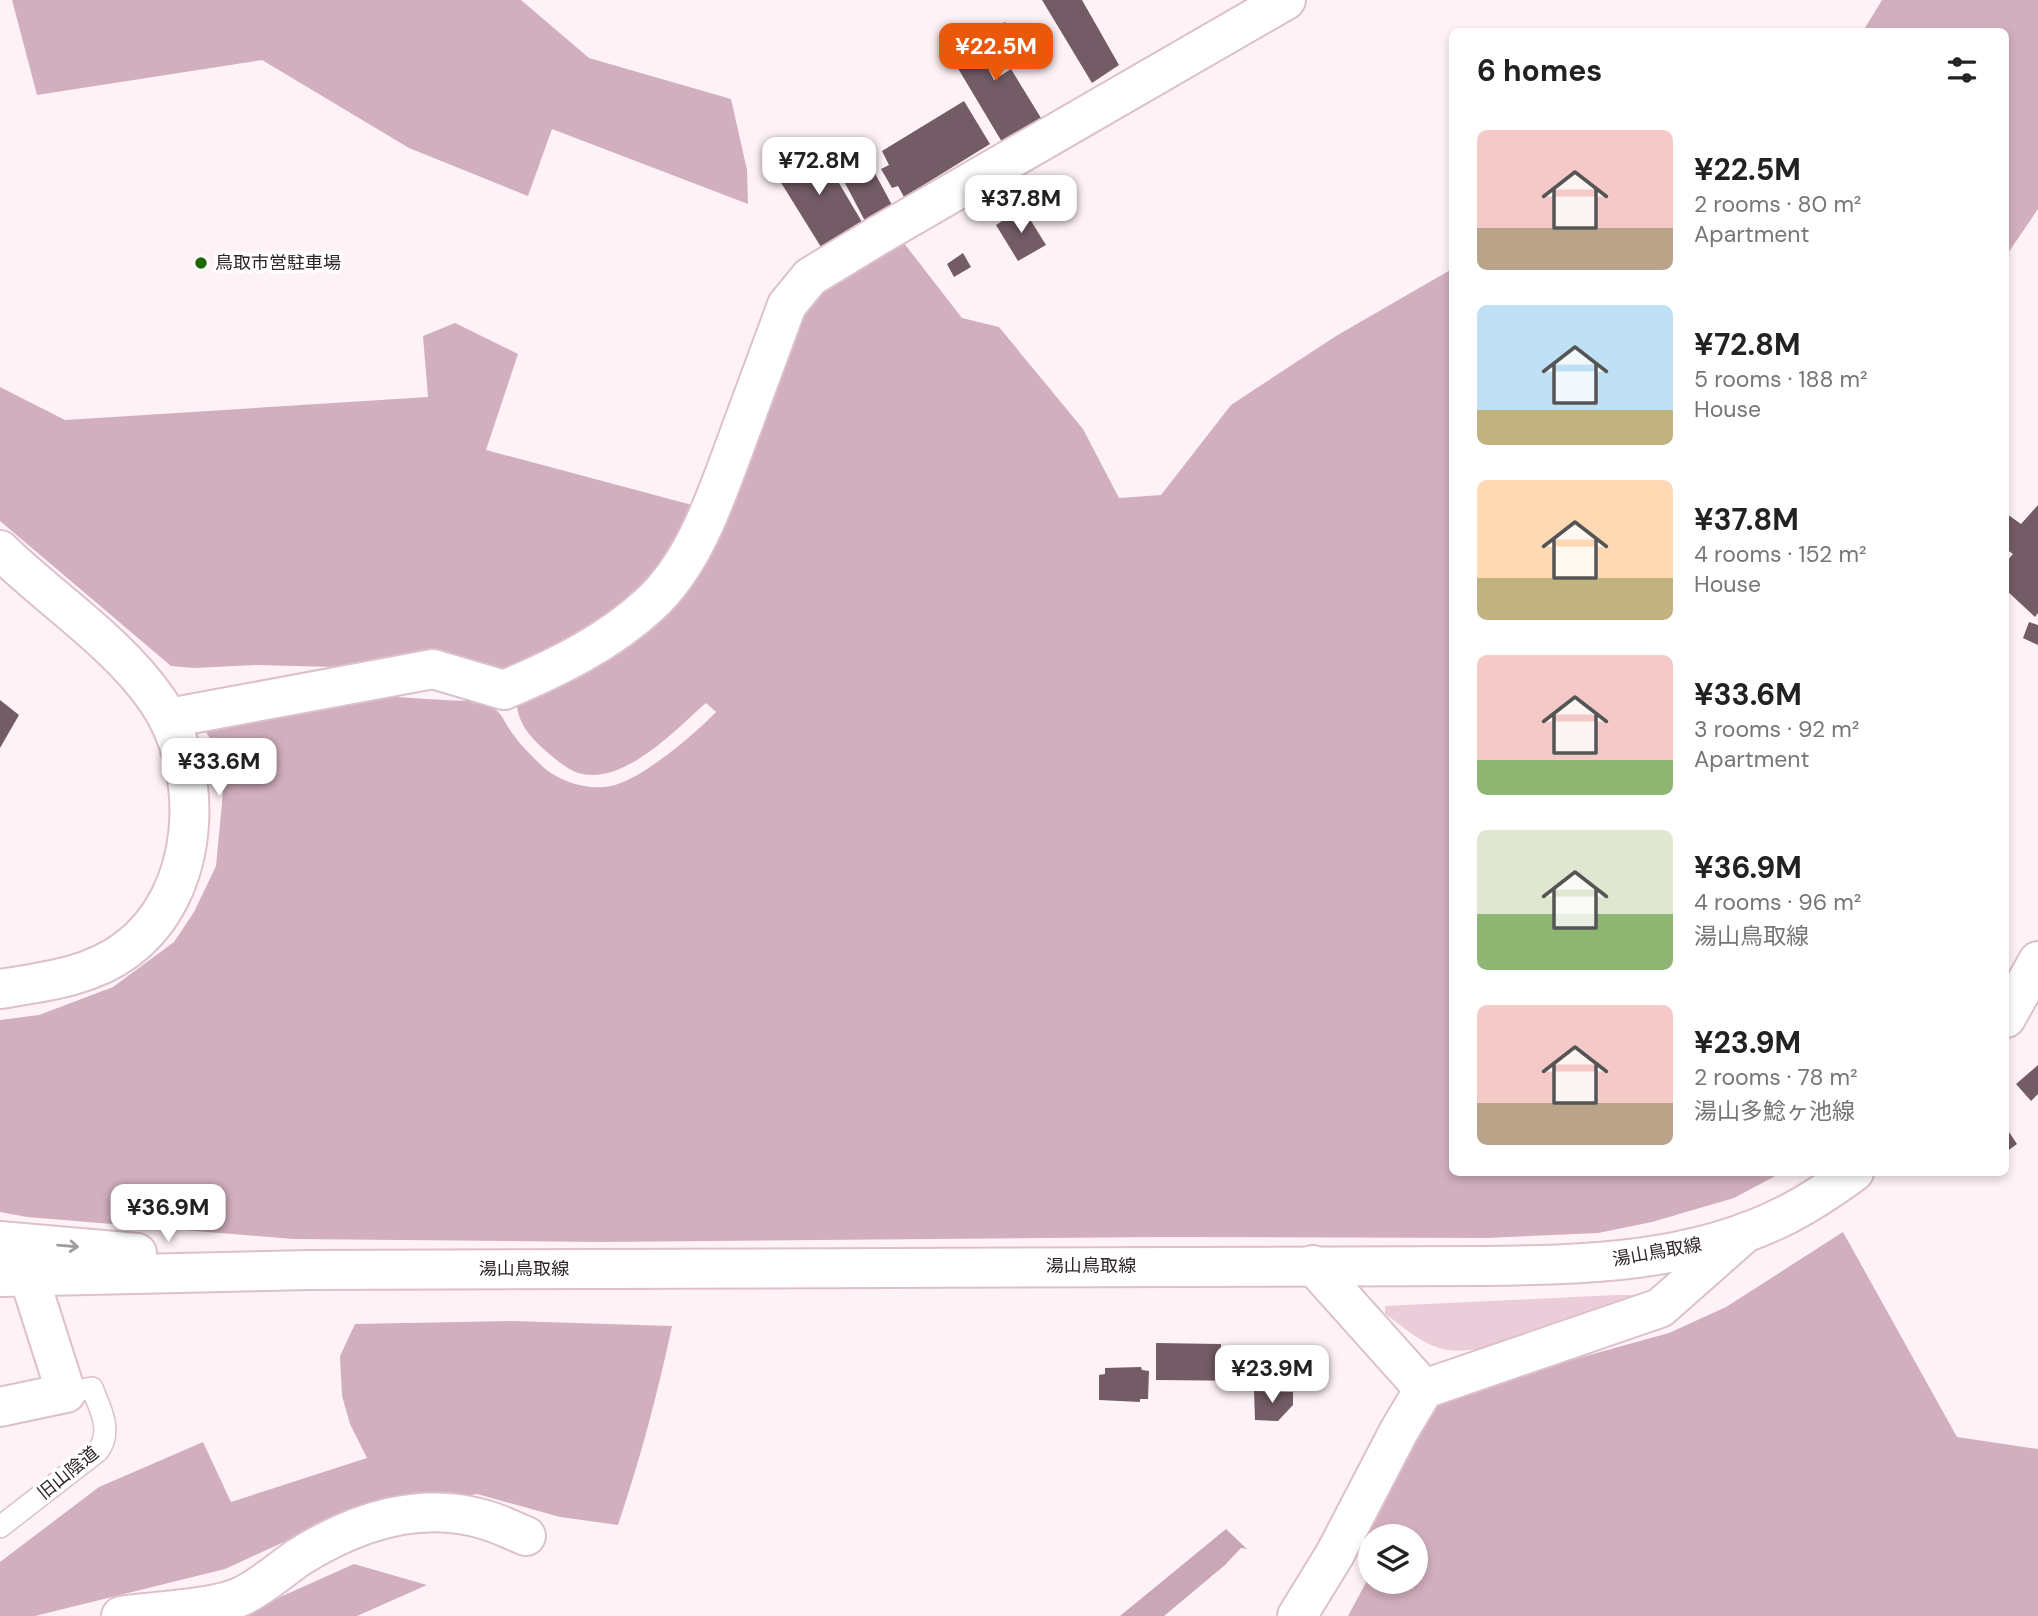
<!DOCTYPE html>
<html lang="en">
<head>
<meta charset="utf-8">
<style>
  :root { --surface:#fff; --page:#f6f6f6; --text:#222; --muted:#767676; --accent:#ea580c }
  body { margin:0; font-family:"DM Sans","Noto Sans JP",sans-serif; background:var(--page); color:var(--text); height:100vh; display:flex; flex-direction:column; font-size:26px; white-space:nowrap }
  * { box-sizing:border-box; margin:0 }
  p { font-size:23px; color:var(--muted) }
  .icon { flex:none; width:38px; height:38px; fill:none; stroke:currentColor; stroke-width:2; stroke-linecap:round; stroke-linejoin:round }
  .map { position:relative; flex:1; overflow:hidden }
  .details { position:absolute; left:1449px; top:28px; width:560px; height:1148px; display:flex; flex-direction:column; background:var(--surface); border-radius:10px; box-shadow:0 4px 10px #0003 }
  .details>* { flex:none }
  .tools { position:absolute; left:1358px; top:1524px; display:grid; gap:14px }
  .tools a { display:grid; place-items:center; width:70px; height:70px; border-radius:50%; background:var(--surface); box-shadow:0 4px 10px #0003; font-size:35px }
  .price { position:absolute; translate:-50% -60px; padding:0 16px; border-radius:14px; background:#fff; color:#222; font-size:23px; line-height:46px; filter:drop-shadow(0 2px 4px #0008) }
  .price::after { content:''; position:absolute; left:50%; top:42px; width:21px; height:16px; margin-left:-10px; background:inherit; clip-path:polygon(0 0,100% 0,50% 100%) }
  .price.active { background:var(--accent); color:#fff }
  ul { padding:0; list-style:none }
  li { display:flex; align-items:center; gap:21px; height:175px; padding:0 28px }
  li span { display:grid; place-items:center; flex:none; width:196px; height:140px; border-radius:10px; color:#555 }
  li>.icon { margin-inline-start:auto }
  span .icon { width:84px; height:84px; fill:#fffc; stroke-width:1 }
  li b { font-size:30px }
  h2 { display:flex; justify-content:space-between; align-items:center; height:84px; padding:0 28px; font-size:30px }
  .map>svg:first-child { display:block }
</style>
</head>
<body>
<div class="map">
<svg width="2038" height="1616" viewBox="0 0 2038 1616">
  <rect width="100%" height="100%" fill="#fef2f7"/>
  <!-- green -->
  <path fill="#ebcdda" d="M1616,1295h22c-44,17 -157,68 -199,53 -20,-6 -38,-23 -54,-34v-8z"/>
  <!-- forest -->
  <path fill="#d2afbe" d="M12,0h509l68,58 142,41 16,71 1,34 -196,-75 -24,67 -119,-48 -147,-88 -225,35z
    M1882,0h156v209l-32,47v-224l-143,-1z
    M900,238l62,80 37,9 84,102 36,69 42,-3 70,-90 105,-69 116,-67v903l329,1 -47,25 -82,24 -54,11 -111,5 -325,-1 -561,5 -308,-3 -266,-22 -27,-5v-192l39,-5 74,-28 61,-45 20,-30 22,-46 7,-74 -12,-52 -12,-19 -7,-25c22,-13 54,-9 78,-8 70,1 139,13 209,13 27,11 20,15 36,36 7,10 17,19 26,28 16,16 47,26 70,21 30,-6 84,-52 105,-74l-10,-9c-31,27 -82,83 -128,70 -11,-4 -22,-13 -31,-21 -15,-13 -30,-29 -30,-49l116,-69 170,-332z
    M455,323l63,31 -32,96 206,55 -21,59 -38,41 -129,68 -97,4 -71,-10 -80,-2 -62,3 -23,-2 -171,-145v-134l65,33 363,-23 -5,-61z
    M1843,1232l114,205 81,12v167h-690l22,-41v7h46v-46h-46v18l-8,-21 74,-129 63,-24 170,-47 57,-26z
    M512,1321l160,5c-14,67 -32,133 -54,199l-58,-8 -83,-23 -145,26 -107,49 -190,47h-35v-54l99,-75 104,-45 28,60 136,-44 -17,-34 -8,-28 -2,-40 15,-32z
    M354,1564l73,21 -70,31h-135l47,-14z"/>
  <!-- water -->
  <path fill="#caa7b7" d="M1226,1529l21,20 -6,-1 -16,17 -61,51h-44z"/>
  <!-- building -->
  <path fill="#745c66" d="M1042,0h40l37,65 -27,18z
    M1005,22l13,21 -33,20 9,17 17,-11 30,49 -39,24 -52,-87z
    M964,101l26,43 -86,53 -6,-11 -6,2 -11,-19 8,-4 -7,-14z
    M848,142l9,15 7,-4 28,52 -21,19 -2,-6 -4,3 -28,-53 2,-2 -9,-15z
    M817,146l45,76 -41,25 -46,-74z
    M1023,208l23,37 -28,16 -22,-36z
    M963,253l8,14 -17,10 -7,-13z
    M2038,505v108l-3,4 -29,-27v-28l7,-8 -7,-5v-33l1,-2 14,10z
    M2029,622l9,3v20l-15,-7z
    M0,700l19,15 -19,33z
    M2038,1065v29l-7,7 -15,-17z
    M2009,1132l8,12 -11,8v-18z
    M1156,1343l65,1v6h34l1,31 -100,-1z
    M1141,1367l1,3 7,1 -1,28h-8v3l-41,-2v-25l6,-1v-6z
    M1254,1391l39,1v13l-15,16 -23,-1z"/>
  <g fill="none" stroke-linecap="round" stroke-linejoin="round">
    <!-- lane casing -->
    <g stroke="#dcc0cc" stroke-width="24">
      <path id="lane" d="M0,1527l98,-76c15,-20 2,-43 -6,-63l-26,5"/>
    </g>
    <!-- street casing -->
    <g stroke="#dcc0cc" stroke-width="42">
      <path id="street" d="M169,718l264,-49 71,21c52,-22 104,-47 146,-86 46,-42 68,-113 89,-169 16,-44 32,-87 48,-130l23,-28 69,-42 407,-235
        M1313,1265l111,124
        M1424,1389l236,-81 86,-76
        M0,1407l66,-14 -37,-116
        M121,1616c31,-5 95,-7 121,-20 21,-10 38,-26 57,-39 56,-35 122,-57 187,-37 14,4 27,11 40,16
        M1297,1616l38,-62 64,-123 25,-42"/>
    </g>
    <!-- secondary casing -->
    <g stroke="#dcc0cc" stroke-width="42">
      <path id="secondary" d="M0,550c50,49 117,92 157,150 50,73 44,195 -31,250 -36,27 -83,32 -126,39
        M2006,1018l32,-57
        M0,1241l137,12
        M0,1277l308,-7 1172,-4c103,-1 212,-3 306,-51 24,-12 46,-27 68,-43"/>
    </g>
    <!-- lane -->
    <use href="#lane" stroke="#fff" stroke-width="21"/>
    <!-- street -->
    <use href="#street" stroke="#fff" stroke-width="38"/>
    <!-- secondary -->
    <use href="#secondary" stroke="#fff" stroke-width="38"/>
  </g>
  <!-- one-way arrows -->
  <defs><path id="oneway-shaft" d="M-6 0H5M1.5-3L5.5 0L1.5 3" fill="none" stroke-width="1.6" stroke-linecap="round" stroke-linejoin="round" transform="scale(1.75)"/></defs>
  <use stroke="#a19c9f" href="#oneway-shaft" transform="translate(68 1246) rotate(5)"/>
  <!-- markers -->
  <circle fill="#1d6803" stroke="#fff" stroke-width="2.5" cx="201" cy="263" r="7"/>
  <g text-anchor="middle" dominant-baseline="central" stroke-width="7" stroke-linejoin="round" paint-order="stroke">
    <!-- poi labels -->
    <g font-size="18" fill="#2f2429" stroke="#fff" text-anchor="start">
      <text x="215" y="263">鳥取市営駐車場</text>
    </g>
    <!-- street labels -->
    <g font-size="18" fill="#2f2429" stroke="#fff">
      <text transform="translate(1657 1252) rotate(-10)">湯山鳥取線</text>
      <text x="1091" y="1266">湯山鳥取線</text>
      <text x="524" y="1269">湯山鳥取線</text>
      <text transform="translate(68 1473) rotate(-39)">旧山陰道</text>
    </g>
  </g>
</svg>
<div class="tools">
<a><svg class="icon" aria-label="layers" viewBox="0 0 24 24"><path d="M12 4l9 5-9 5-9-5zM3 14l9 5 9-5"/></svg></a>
</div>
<b class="price active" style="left:996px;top:83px">¥22.5M</b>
<b class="price" style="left:819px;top:197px">¥72.8M</b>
<b class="price" style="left:1021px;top:235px">¥37.8M</b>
<b class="price" style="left:219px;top:798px">¥33.6M</b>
<b class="price" style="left:168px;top:1244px">¥36.9M</b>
<b class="price" style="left:1272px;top:1405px">¥23.9M</b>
<section class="details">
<h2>6 homes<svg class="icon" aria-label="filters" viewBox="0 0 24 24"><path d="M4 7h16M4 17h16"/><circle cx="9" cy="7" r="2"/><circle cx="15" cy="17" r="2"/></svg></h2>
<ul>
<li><span style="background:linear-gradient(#f6c9c9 70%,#b9a48a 0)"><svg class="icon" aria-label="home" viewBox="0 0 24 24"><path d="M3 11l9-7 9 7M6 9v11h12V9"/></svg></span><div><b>¥22.5M</b><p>2 rooms · 80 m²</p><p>Apartment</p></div></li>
<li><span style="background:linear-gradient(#bfe0f5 75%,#c2b280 0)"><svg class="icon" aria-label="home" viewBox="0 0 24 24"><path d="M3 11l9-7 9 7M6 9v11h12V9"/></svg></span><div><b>¥72.8M</b><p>5 rooms · 188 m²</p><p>House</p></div></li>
<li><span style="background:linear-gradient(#ffd9b3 70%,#c2b280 0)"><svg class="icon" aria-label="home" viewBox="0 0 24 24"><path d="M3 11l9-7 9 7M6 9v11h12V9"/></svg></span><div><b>¥37.8M</b><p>4 rooms · 152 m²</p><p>House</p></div></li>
<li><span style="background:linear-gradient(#f6c9c9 75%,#8fb573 0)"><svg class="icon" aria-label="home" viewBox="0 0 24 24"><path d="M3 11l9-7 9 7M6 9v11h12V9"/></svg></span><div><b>¥33.6M</b><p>3 rooms · 92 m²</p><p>Apartment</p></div></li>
<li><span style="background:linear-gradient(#dfe7d0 60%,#8fb573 0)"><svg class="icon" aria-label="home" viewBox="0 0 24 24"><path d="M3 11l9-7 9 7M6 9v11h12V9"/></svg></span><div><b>¥36.9M</b><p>4 rooms · 96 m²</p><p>湯山鳥取線</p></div></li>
<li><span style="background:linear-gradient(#f6c9c9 70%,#b9a48a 0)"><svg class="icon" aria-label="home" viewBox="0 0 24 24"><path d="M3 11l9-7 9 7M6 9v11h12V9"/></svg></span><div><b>¥23.9M</b><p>2 rooms · 78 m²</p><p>湯山多鯰ヶ池線</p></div></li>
</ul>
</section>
</div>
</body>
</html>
